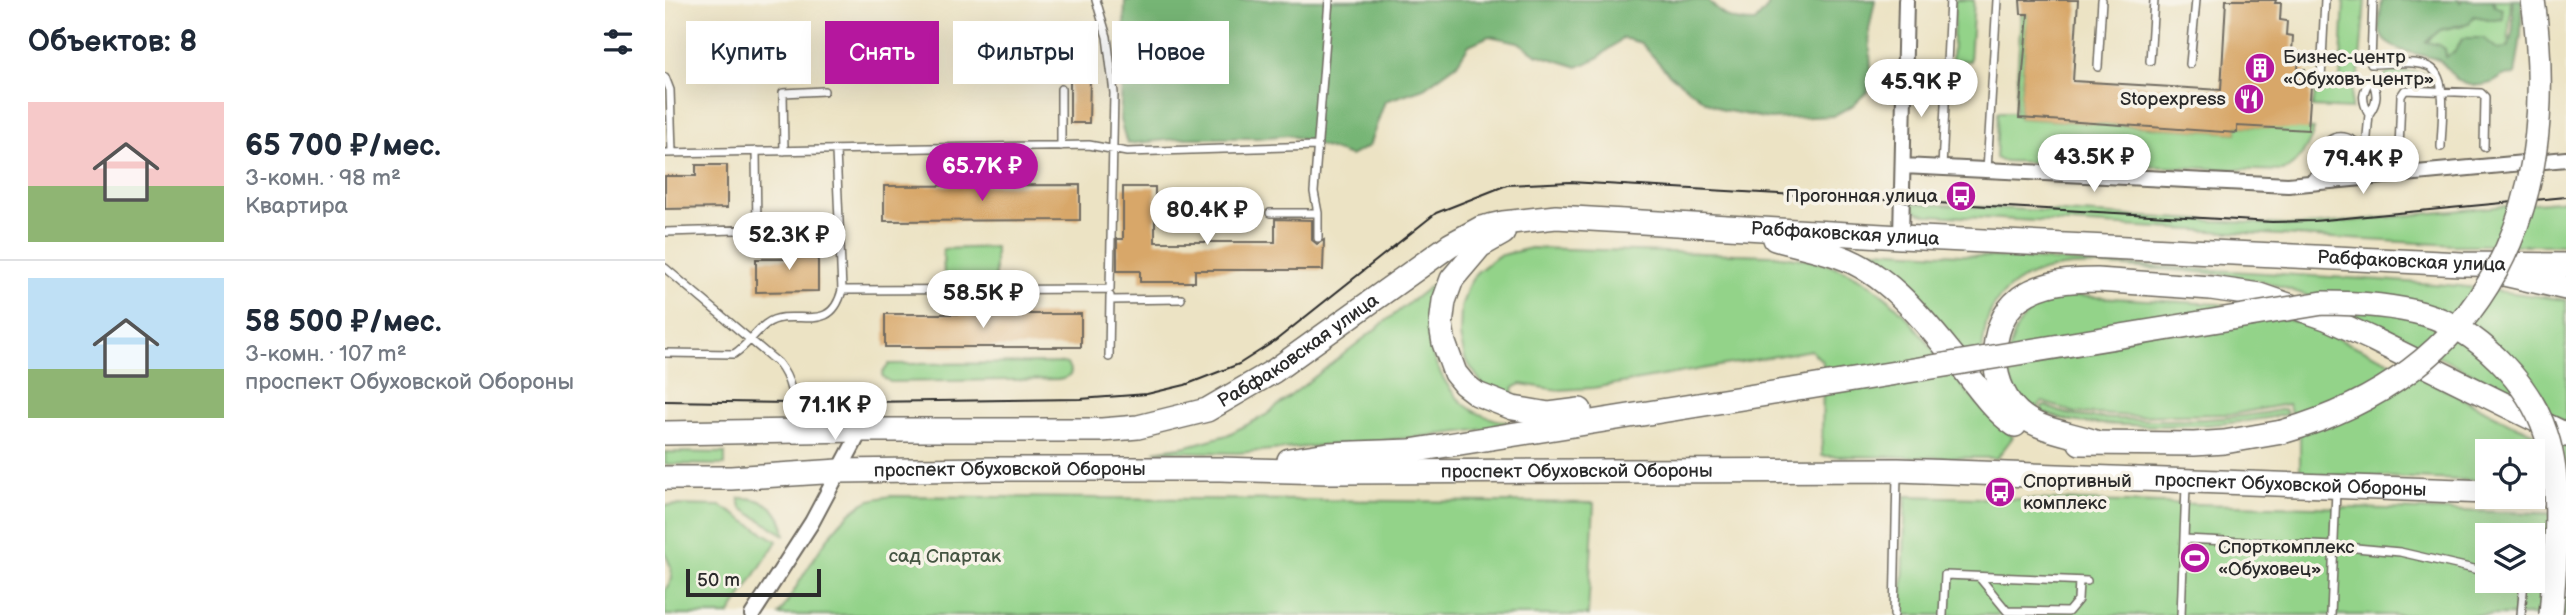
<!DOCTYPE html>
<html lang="ru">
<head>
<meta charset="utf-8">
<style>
  :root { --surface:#fff; --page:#f2f2f3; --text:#1f2937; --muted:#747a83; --line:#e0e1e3; --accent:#b5179e }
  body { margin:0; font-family:"Balsamiq Sans",sans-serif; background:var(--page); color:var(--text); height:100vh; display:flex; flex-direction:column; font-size:26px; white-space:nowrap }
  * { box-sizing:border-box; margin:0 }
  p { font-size:23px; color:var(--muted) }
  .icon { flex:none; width:38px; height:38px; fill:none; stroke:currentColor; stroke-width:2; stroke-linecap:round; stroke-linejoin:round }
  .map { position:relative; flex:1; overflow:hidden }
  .drawer { display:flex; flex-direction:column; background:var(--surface); width:665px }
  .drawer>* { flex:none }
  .guide { position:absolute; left:21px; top:21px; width:665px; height:63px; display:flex; gap:14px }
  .tools { position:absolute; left:1810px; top:439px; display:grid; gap:14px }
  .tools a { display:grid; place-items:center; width:70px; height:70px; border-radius:0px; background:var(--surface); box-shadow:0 7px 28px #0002; font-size:35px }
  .scale { position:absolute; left:21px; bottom:18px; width:135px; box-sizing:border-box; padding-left:7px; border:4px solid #2b2b2b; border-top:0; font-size:19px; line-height:24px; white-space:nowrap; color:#2b2b2b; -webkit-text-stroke:5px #f7f3e8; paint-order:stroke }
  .price { position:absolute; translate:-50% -60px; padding:0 16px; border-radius:24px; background:#fff; color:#222; font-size:23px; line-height:46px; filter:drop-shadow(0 2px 4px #0008) }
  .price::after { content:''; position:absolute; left:50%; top:42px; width:21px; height:16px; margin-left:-10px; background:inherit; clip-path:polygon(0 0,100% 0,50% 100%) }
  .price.current { background:var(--accent); color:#fff }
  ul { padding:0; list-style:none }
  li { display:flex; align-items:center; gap:21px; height:175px; padding:0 28px }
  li+li { border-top:2px solid var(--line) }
  li span { display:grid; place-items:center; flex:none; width:196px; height:140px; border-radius:0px; color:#555 }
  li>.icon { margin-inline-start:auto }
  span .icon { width:84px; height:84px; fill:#fffc; stroke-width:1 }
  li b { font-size:30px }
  h2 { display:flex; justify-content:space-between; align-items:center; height:84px; padding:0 28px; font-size:30px }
  .pill { padding:0 24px; border-radius:0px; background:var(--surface); box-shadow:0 7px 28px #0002; font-size:24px; line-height:63px }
  .pill.current { background:var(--accent); color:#fff }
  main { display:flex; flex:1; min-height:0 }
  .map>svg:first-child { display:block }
</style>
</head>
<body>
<main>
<section class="drawer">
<h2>Объектов: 8<svg class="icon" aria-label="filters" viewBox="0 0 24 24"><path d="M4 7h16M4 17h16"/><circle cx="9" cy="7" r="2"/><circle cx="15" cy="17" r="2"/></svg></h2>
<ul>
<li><span style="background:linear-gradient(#f6c9c9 60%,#8fb573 0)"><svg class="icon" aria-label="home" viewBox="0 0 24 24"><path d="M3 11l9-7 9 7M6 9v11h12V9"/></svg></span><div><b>65 700 ₽/мес.</b><p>3-комн. · 98 m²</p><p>Квартира</p></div></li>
<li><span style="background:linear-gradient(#bfe0f5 65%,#8fb573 0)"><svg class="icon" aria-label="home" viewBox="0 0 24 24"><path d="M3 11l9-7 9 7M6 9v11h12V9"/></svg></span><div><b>58 500 ₽/мес.</b><p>3-комн. · 107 m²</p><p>проспект Обуховской Обороны</p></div></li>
</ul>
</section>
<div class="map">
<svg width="1901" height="615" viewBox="0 0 1901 615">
  <rect width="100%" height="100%" fill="#f7f3e8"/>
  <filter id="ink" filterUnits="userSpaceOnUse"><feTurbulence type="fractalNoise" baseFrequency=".0143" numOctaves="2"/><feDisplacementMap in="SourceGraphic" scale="14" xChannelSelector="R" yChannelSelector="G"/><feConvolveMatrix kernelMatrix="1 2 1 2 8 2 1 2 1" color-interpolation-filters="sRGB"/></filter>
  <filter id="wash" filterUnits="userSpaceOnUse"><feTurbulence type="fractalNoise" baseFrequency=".00686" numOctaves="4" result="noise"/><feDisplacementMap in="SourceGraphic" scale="28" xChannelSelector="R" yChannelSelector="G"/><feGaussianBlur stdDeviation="1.57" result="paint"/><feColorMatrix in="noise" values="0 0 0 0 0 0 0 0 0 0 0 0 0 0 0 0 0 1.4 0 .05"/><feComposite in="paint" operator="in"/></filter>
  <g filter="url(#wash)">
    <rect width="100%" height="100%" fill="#ece3c4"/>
    <!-- green -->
    <path fill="#93d389" stroke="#5f7f5a" stroke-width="2" fill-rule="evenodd" d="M1290,0h19l-4,61 -18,-1z
      M1679,0h21l-7,85 -18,-1z
      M1828,0h18l-3,47 -10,3 -15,-12h-20l-9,14 -8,5 -1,-8 -6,-4 -14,-2 15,-13 29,-6 5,-8 20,4 1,-14z
      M1356,14h7l-9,104 218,15v-7l77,3c-5,18 -14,33 -31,42l-282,-10 -5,-3 2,-46h17z
      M1726,71l33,2 4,3v5l-5,3 -43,-1 2,-6z
      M1652,86l35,2 -1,21 -39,-2z
      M1665 158a13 13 0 1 1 26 0a13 13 0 1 1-26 0Z
      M1901,200v45h-112l-525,-30c-9,-2 -15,-2 -18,-12l389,23z
      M330,247v33l-45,1 -6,-4 -1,-28z
      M866,248l240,7c27,3 55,6 79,18 47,22 75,67 106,106 17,21 36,40 57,58l-16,21 -175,-2 1,-94 -12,-12 -218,38 -35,2 -37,-6 -8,4 1,7 15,8 -46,-18 -18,-26 -5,-23 1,-28 7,-22 9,-14 21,-16z
      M1194,249l522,31 78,6 107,14v122c-44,-23 -88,-45 -132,-68 -54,-28 -108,-55 -166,-71 -46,-11 -95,-13 -142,-16 -46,-3 -96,-6 -128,33 -18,22 -12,46 -20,71l-73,-86 -47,-32z
      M777,277c-6,18 -16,40 -14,59 3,25 22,61 44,74 13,8 32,12 47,15l-109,13 -173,15 -83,-2 33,-5 40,-11 39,-20z
      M1411,296l142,8 84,19 96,42 112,58 56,24v37l-34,-1v-31h-45v29l-182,-7v-2l-5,-1v-35l-12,-32 -54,10 -103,2 -56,-3 -32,-11 -4,3 -2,8c-8,-8 -17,-14 -23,-24 -14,-26 -1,-69 24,-84 12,-6 25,-8 38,-9z
      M398,363l4,1 4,7 -1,4 -7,4 -173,3 -7,-5 -1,-3 7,-10z
      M1381,406c23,12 48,12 73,13 56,2 111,2 166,-10l2,5c-54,12 -106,13 -160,11 -29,-1 -58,-1 -85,-13v-5z
      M0,452l60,1v12l-60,-1z
      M225,496l704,7 -6,112h-809c21,-32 52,-94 85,-112 8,-5 18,-5 26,-7z
      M1241,496l660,18v101h-664zM1822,536h45v45h-45z
      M74,498c26,-1 43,11 46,37l-44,-27z
      M0,505l56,1 56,35 -48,74h-64v-25l7,-11 -1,-12 -6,-14z"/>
    <!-- forest -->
    <path fill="#76b575" stroke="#507050" stroke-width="2" d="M460,0h583c15,18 24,22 47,22l13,-15v-7h107l-6,30 2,40 -3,21 -16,15 -19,10 -64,3 -46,-9 -18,-9 -36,-27 -28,-31 -18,-5 -25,20 -20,9 -42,-13 -18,-12 -29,-6 -20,9 -12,19 -33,24 -39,13 -16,45 -19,10 -61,-21 -32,3h-71l-59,6 -7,-24 3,-47 -5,-19 6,-20z
      M1717,0h76l2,3 2,-3h31l2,6 7,3 1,10 -9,1 -20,-4 -5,7 -29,7 -14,12 13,3 6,4 1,8 8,-5 9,-14h20l16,12 9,-3c7,-14 5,-31 4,-47h10l-1,36 -6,39 -13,1c-9,10 -29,12 -41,6 -9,-4 -13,-17 -23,-22 -17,-7 -37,-6 -52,-18 -11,-9 -5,-30 -4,-42z"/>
    <g id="blocks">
      <!-- building -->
      <path fill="#d8a769" d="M1355,0h58l-5,81 148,9 5,-90h50l-1,3h6l-1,17 7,1 -1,14 7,1 -1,16h7l-1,17h7l-1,16h7l-3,45 -71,-4v7l-218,-15 9,-104h-7z
        M405,76h20l-1,47h-19z
        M31,165h31v43l-62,1v-33h31z
        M415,185v35l-196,1v-35z
        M458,187h32v55h120v-23l37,1v20l5,4 7,-4 -1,30h-128v12h-55v-11h-23v-32h6z
        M122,248h31v43l-62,1v-33h31z
        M220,314h196v33h-196z"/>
    </g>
  </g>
  <g filter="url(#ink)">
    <use href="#blocks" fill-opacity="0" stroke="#6f6b61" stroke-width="2"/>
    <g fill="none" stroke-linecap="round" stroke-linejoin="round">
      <!-- lane casing -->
      <g stroke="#6f6b61" stroke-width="10">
        <path id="lane" d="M1708,0l-2,64c17,0 40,-4 56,2 23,7 14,61 14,81
          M1485,61l4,-61
          M1525,64l6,-64
          M1433,67l4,-67
          M0,77l5,13 2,62
          M1706,78c7,15 7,23 -2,36 -8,-14 -7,-22 2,-36z
          M1656,79l4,-79
          M396,89v57
          M1704,114l-4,45 15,14
          M1734,150l2,-54 4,-6 76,3 4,4 -1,50
          M91,151l1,79
          M119,151l-1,-58 41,-2
          M0,153l424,-8 38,7 190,-6
          M1277,168l8,-168
          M1322,170l10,-170
          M1670,178c-9,-6 -14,-13 -13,-23 6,-40 67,-5 33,21
          M1644,182l13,-20
          M605,213h48
          M0,232l174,-5
          M653,238v-25l-4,-21 15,-192
          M0,268l113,95c16,20 15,39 17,64
          M177,290l268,-1 4,-196 -7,-56 -11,-37
          M445,300l71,-1
          M0,353l69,1c13,-8 20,-21 32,-30 27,-19 64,14 76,-34l-6,-139
          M444,357l1,-61
          M1519,539l150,7 66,6 87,20
          M1314,577l28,34 61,1 10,-12 1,-19
          M1862,581l39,10
          M1229,615l3,-140
          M1278,615l2,-40 142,6
          M1516,615l5,-129
          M1666,615l5,-125
          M1856,615l3,-34"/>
      </g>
      <!-- street casing -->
      <g stroke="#6f6b61" stroke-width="18">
        <path id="street" d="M1238,166l385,19 278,-26
          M1236,237l5,-237
          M87,615l60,-93 49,-92"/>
      </g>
      <!-- primary casing -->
      <g stroke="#6f6b61" stroke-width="26">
        <g id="primary">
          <path d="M838,233l-23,13 -28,33 -8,22 -3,24 3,18 11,30 9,11 13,10 36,14 36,6 31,-4"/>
          <path d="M1110,239c21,6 43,10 63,17 49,17 84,62 116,101 19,23 36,51 61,68"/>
          <path d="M1839,274l62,14"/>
          <path id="s1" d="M0,433l196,-3h241l36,-3 69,-17 67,-39 176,-126 31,-17 22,-5 53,-6 345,20 561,27 104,1"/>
          <path d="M1430,442c-22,-8 -52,-11 -71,-25 -36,-26 -40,-91 -4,-119 23,-16 50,-18 77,-18l114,8 48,7 67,23 46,21 194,96"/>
          <path d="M1415,443l114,1 30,-2 58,-10"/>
          <path d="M624,460l39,-6 82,-3 394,-63"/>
          <path id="s2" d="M0,478h66l108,-7 153,-2h228l109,3 569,-2 589,22"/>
          <path d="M1867,494l34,1"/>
        </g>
      </g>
      <!-- lane -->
      <use href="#lane" stroke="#fff" stroke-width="7"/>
      <!-- street -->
      <use href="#street" stroke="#fff" stroke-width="14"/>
      <!-- primary -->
      <use href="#primary" stroke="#fff" stroke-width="23"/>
      <!-- tram -->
      <path stroke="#2b2b2b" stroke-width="2" d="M0,401l128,2 287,-4 67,-5 38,-9 54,-21 36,-23 161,-128 71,-28 63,-3 702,40 42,-1 252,-24"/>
      <!-- primary-bridge casing -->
      <g stroke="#6f6b61" stroke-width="26" stroke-linecap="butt">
        <path id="primary-bridge" d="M1139,388l519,-85c35,0 68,2 101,11 53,15 105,68 122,120 18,54 9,125 5,181
          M1617,432c208,-60 280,-228 251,-432"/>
      </g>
      <!-- primary-bridge -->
      <use href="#primary-bridge" stroke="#fff" stroke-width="23"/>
    </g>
  </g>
  <!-- icons -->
  <defs>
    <g id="building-disc" transform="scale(1.575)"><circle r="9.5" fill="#b5179e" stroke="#f7f3e8"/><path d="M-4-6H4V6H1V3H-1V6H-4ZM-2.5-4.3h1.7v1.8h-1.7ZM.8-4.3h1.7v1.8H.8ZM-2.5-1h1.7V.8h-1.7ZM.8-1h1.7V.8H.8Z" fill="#fff"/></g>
    <g id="restaurant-disc" transform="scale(1.575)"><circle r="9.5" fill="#b5179e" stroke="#f7f3e8"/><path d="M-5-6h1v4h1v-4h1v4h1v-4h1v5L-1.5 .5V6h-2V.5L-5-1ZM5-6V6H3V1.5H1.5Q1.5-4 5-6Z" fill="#fff"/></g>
    <g id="bus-disc" transform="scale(1.575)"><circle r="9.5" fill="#b5179e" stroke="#f7f3e8"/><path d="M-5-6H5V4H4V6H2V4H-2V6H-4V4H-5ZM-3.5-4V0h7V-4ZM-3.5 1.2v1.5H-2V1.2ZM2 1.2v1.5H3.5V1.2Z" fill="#fff"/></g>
    <g id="stadium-disc" transform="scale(1.575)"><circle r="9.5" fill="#b5179e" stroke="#f7f3e8"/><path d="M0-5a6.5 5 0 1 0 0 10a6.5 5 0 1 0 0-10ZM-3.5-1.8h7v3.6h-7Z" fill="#fff"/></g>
  </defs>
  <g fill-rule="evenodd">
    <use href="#building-disc" x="1595" y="68"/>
    <use href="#restaurant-disc" x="1584" y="99"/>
    <use href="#bus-disc" x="1296" y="196"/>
    <use href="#bus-disc" x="1335" y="492"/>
    <use href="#stadium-disc" x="1530" y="558"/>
  </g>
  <g text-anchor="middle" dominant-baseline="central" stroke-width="7" stroke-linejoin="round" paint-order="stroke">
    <!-- poi labels -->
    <g font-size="19" fill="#2b2b2b" stroke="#f7f3e8" text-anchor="start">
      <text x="1618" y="57">Бизнес-центр<tspan x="1618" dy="22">«Обуховъ-центр»</tspan></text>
      <text x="1561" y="99" text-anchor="end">Stopexpress</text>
      <text x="1273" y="196" text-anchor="end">Прогонная улица</text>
      <text x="1358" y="481">Спортивный<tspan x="1358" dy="22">комплекс</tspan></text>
      <text x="1553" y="547">Спорткомплекс<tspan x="1553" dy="22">«Обуховец»</tspan></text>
    </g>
    <!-- street labels -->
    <g font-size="19" fill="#2b2b2b" stroke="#f7f3e8">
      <text stroke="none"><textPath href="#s1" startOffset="1239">Рабфаковская улица</textPath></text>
      <text stroke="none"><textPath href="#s1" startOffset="1806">Рабфаковская улица</textPath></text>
      <text stroke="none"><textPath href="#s1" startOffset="653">Рабфаковская улица</textPath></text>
      <text stroke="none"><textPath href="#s2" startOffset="345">проспект Обуховской Обороны</textPath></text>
      <text stroke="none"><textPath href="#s2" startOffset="912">проспект Обуховской Обороны</textPath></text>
      <text stroke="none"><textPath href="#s2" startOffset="1626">проспект Обуховской Обороны</textPath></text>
    </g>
    <!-- park labels -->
    <g font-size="19" fill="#455542" stroke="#f7f3e8">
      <text x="280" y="556">сад Спартак</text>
    </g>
  </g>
</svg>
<div class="tools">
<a><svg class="icon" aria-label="locate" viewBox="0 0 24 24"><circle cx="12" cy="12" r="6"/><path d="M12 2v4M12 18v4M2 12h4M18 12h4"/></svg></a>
<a><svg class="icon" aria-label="layers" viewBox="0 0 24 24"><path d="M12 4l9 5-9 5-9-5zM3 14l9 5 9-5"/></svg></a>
</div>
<div class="scale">50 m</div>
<b class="price" style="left:1256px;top:119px">45.9K ₽</b>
<b class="price" style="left:1429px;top:194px">43.5K ₽</b>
<b class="price" style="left:1698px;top:196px">79.4K ₽</b>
<b class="price current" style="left:317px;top:203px">65.7K ₽</b>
<b class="price" style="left:542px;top:247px">80.4K ₽</b>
<b class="price" style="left:124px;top:272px">52.3K ₽</b>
<b class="price" style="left:318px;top:330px">58.5K ₽</b>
<b class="price" style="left:170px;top:442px">71.1K ₽</b>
<div class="guide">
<a class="pill">Купить</a>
<a class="pill current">Снять</a>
<a class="pill">Фильтры</a>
<a class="pill">Новое</a>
</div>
</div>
</main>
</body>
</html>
